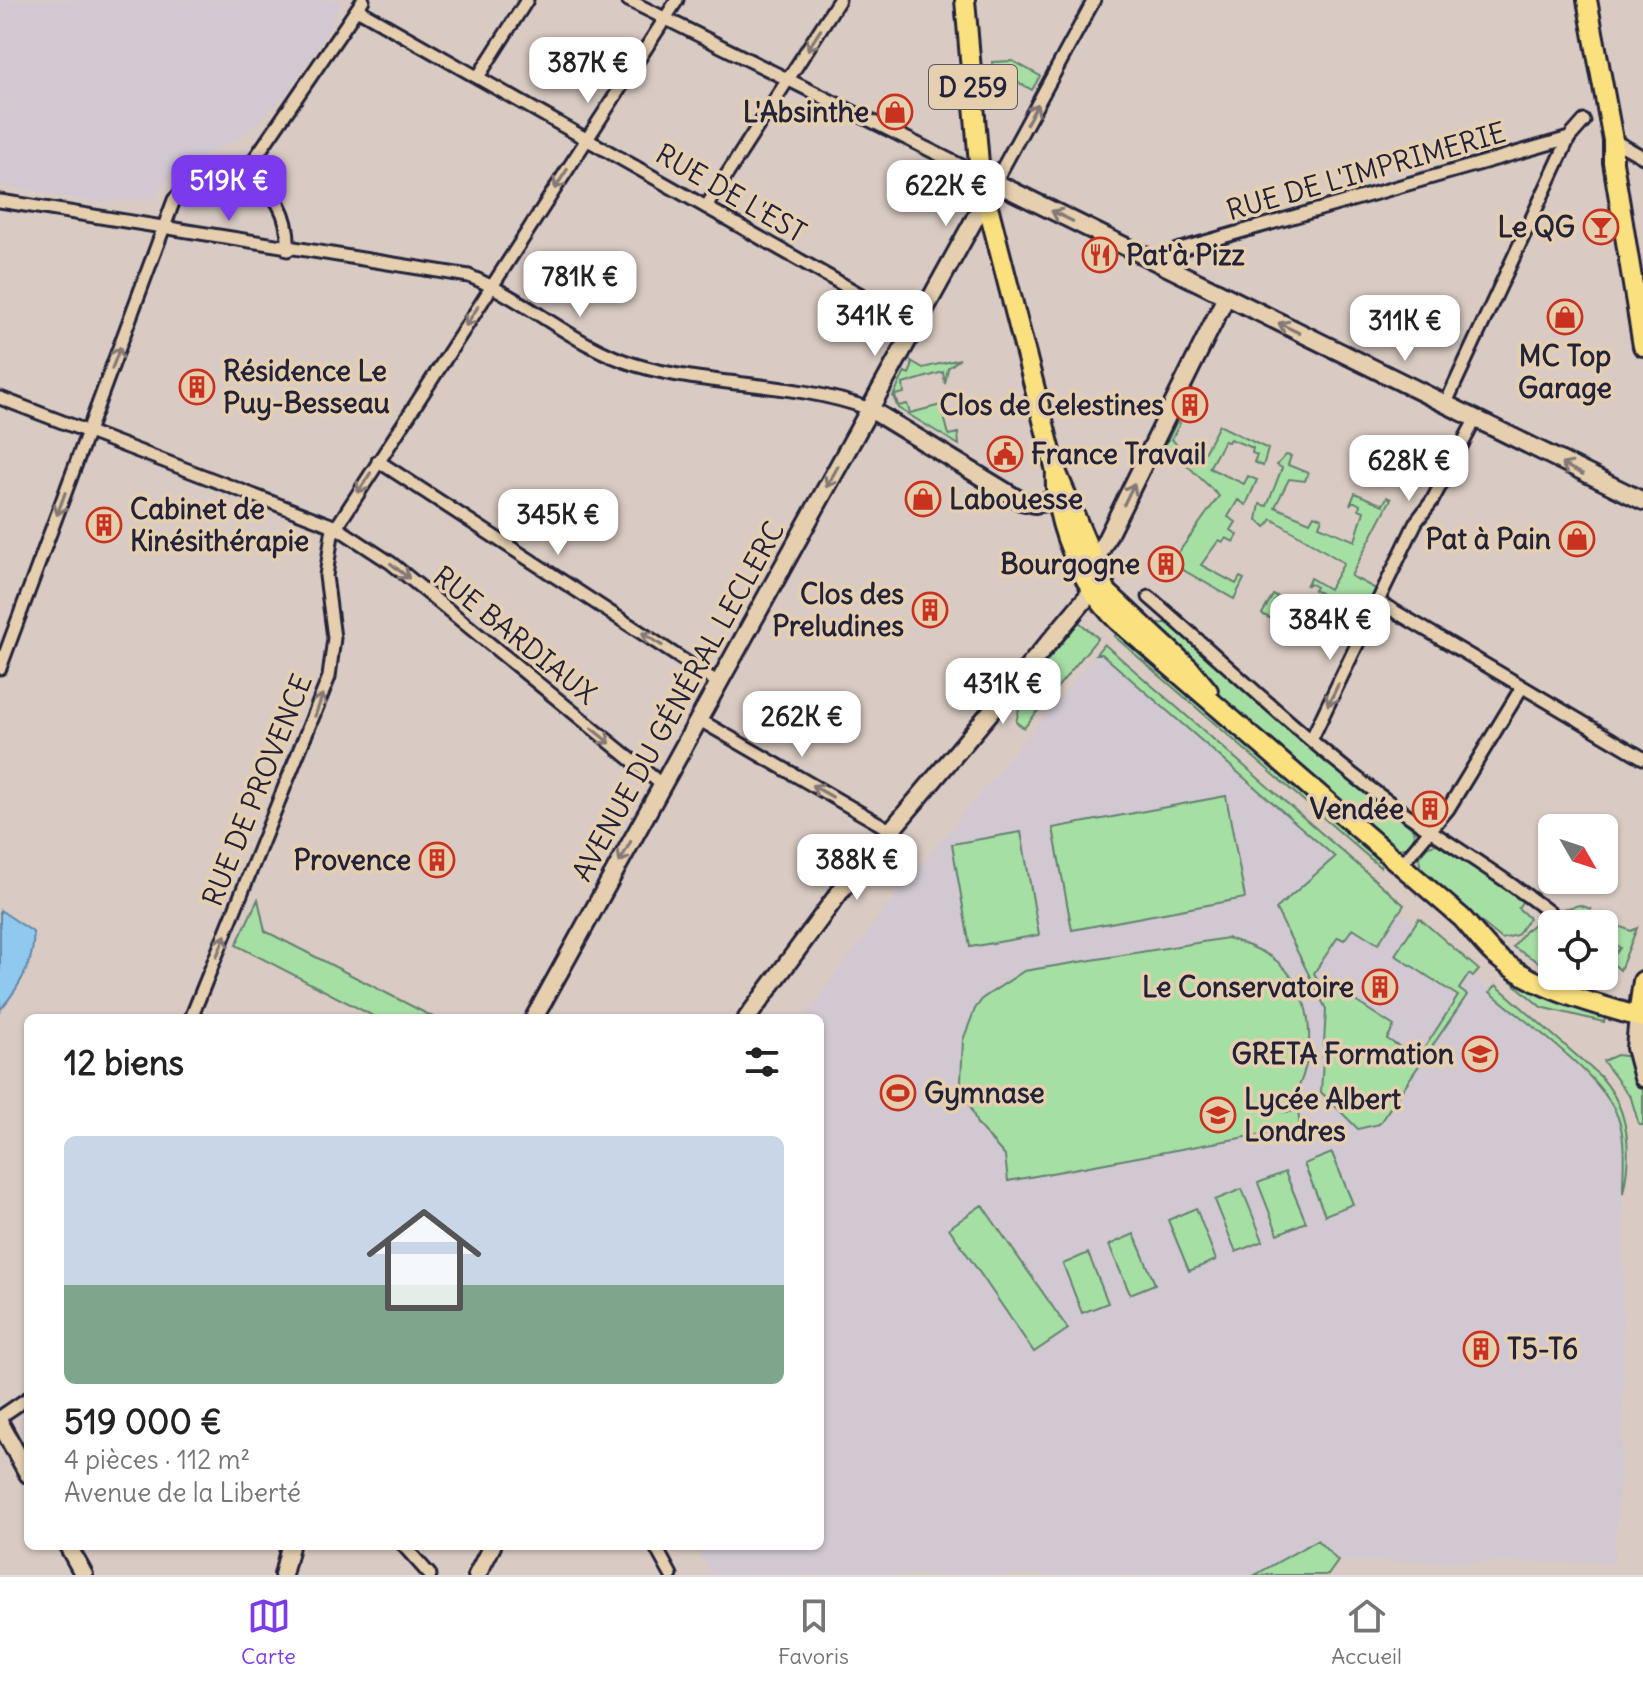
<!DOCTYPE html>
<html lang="fr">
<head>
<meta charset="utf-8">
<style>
  :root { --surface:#fff; --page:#f6f6f6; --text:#222; --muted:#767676; --line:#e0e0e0; --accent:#7c3aed }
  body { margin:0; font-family:Delius,sans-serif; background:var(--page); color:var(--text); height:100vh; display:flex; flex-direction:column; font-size:30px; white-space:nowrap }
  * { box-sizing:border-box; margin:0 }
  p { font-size:26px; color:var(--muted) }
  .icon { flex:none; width:44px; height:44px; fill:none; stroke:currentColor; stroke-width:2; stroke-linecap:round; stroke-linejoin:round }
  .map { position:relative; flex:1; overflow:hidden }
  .drawer { position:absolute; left:24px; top:1014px; width:800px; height:536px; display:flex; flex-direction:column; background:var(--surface); border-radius:12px; box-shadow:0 2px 6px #0004 }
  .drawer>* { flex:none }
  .needle { width:52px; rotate:129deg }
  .controls { position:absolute; left:1538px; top:814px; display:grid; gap:16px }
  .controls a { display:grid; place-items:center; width:80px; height:80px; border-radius:12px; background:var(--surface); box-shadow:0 2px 6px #0004; font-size:40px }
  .price { position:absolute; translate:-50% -68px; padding:0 18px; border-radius:16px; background:#fff; color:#222; font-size:26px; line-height:52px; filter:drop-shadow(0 2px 4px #0008) }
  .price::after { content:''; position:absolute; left:50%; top:48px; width:24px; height:18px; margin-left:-12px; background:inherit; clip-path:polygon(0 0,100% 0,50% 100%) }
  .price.on { background:var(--accent); color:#fff }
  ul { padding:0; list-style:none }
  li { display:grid; align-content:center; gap:16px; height:424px; padding:0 40px }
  li span { display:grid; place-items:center; height:248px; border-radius:12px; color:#555 }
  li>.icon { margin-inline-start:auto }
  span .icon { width:144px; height:144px; fill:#fffc; stroke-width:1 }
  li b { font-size:34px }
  h2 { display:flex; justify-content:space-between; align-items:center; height:96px; padding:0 40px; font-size:34px }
  .tab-bar { display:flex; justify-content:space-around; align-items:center; height:112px; border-top:2px solid var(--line); background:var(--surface); font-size:22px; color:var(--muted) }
  .tab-bar a { display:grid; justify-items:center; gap:4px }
  .tab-bar .on { color:var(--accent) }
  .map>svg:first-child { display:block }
</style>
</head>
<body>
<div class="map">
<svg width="1643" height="1575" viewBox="0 0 1643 1575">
  <rect width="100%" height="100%" fill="#d9cbc3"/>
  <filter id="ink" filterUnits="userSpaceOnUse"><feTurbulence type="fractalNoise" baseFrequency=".0125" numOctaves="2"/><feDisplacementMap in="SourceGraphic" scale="16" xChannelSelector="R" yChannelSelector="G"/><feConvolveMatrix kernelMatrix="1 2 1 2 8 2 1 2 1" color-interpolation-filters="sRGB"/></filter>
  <g filter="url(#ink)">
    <!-- built -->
    <path fill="#d1c8d1" d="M0,0h343l-24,46 -36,52 -44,41 -63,30 -24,30 -58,3 -94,-17z
      M1102,653l485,422 27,33 9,30v280l-9,145 -275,-2 -11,14h-615l-18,-29h125v-528h-17l92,-122 201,-242z"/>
    <!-- green -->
    <path fill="#a6dfa4" stroke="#648070" stroke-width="2" d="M1013,61l27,15 -8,14 -26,-14 -13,-1 -1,-13z
      M960,359l-12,9 -3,16 -2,-12 -40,12 1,9 -9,2 3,11 9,-2 3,9 31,-8 8,30 9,-2 1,12 -61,-37 -5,-12 12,-24 4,2 3,-7 -1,-6 12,7z
      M1177,421l3,2 -8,16 8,10 3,-4 20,10 16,-30 49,24 -5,17 -9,-4 3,-7 -5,-2 1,-5 -23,-9 -2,3 -4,-1 -15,27 35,16 4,-8 9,4 -11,25 -8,-5 -10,17 8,5 -5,8 7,5 -4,7 -8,-4 -3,4 -4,-2 -18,25 35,19 4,-7 4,2 -10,20 -63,-36 48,-67 -33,-32 -24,-12z
      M1286,455l5,1 -3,9 20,8 -3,8 -16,-2 -14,28 35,15 4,-7 8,3 -3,8 36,15 9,-30 -5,-2 1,-4 -7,-4 -3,4 5,-12 28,12 4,-8 4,2 -40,77 25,13 -21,40 -26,-13 -14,26 -53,-28 11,-19 4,1 -4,8 35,18 12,-29 -6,-3 2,-3 -7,-4 -3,3 4,-8 19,11 15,-26 -72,-44 -6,8 -9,-7 3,-16 7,2 15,-38 -5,-3z
      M1079,622l19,16 -74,90 -8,-6 5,-22 11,-21z
      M1169,622l245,208 -1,12 -7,6 -11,1 -166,-142 -74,-82z
      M1121,630l264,231 -5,6 -266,-231z
      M1104,644l300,261 -26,39 -25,-16 -9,12 -6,-3 -24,36 7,13 3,-5 70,45 -7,13 31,19 40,-62 -63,-41 24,-37 60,52 -6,7 -4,-3 -10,15 8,6 -88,129 -21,5 -37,-37 5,-83 -50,-100 59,-52 -233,-203h-6z
      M1226,796l19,102 -173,32 -19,-102z
      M1021,832l18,103 -69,12 -18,-103z
      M1437,844l87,55 -6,9 11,10 -12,17 -15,4 -81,-66 -2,-17 9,-10z
      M258,899l7,32 170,87h-58l-141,-73z
      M1580,905l11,4 -3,9 11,4 3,-8 1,6 28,11 6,-3 -17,42 -10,-9 10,-13 -16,-13v-11h-13l-16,-12 -7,8 -11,-10z
      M1545,916l4,4 -7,8 10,8v34l-39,-23 12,-16z
      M1227,938c18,6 36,12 51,24 43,38 38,109 6,150l14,-1 2,16 -292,54 -3,-25 -28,-32 -16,-43 2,-41 12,-31 8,-11 41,-27z
      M1507,972l100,40 -3,10 -63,-15 -37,-32z
      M1496,985l105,92c29,33 31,75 22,116 0,-22 3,-47 -3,-69 -12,-47 -93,-100 -130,-132z
      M1617,1055l15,2 11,31v37h-4l-8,-27 -28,-37z
      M1332,1153l21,51 -28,11 -21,-51z
      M1285,1172l21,50 -28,12 -20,-51z
      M1242,1189l21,52 -27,11 -21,-52z
      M982,1205l86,124 -34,23 -85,-124z
      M1196,1208l20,52 -27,11 -21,-51z
      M1134,1234l21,50 -25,10 -21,-49z
      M1088,1253l20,50 -26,10 -19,-49z
      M1317,1540l21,21 -10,14h-73z"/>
    <!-- water -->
    <path fill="#8fc9ef" stroke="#6386a7" stroke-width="2" d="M0,910l33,22c3,29 -15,57 -33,78z"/>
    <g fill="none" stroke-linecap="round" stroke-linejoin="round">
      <!-- street casing -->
      <g stroke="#22223b" stroke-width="17">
        <path id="street" d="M628,0l352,175
          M357,9l557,316
          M478,77l49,-77
          M1613,140l30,17
          M235,173l18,-12 110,-161
          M995,182l99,-182
          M0,201l469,75c59,24 106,71 167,89 76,23 154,15 234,44
          M706,207l133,-207
          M1157,263l20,-13 392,-112 15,-17
          M0,398l336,129 55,36 270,221
          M1445,405l124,-267
          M378,461l339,221
          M1149,597c73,63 144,132 221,191 63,48 133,86 194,136
          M1379,602l264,156
          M0,668l174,-468c49,-55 118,-20 114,50
          M698,719l192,111
          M1312,738l104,-216 16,-21 43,-81
          M1401,865l47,-56 74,-122
          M1604,957l2,1
          M191,1018l138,-341 5,-39 -8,-62 6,-42 345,-534
          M0,1417l28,-19
          M404,1546l26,29
          M655,1546l16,29"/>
      </g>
      <!-- secondary casing -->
      <g stroke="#22223b" stroke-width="22">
        <path id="secondary" d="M988,179l655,322
          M870,409l151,92 14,3 32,-6
          M1093,572l1,-8 132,-267
          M1638,1016l-3,32 8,30
          M534,1018l461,-836
          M747,1018l95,-129 250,-298
          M0,1423l28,51
          M68,1546l16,29
          M283,1575l7,-29
          M477,1575l15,-29"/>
      </g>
      <!-- primary casing -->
      <g stroke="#22223b" stroke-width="24">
        <path id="primary" d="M965,0l15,175 76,296 51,121 82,76 19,23
          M1587,0l26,140v22l30,184
          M1056,471c-3,51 25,114 62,150l344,297c11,12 21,26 33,37 40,35 98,48 148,63
          M1638,1016l5,-35"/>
      </g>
      <!-- street -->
      <use href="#street" stroke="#e5cfaf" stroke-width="11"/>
      <!-- secondary -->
      <use href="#secondary" stroke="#e5cfaf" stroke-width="16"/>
      <!-- primary -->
      <use href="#primary" stroke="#fbe080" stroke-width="18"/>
    </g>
    <!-- one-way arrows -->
    <defs><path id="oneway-shaft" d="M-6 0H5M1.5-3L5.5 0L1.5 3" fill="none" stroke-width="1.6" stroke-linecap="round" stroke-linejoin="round" transform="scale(2)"/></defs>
    <g stroke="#847875">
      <use href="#oneway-shaft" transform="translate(814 40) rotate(123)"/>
      <use href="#oneway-shaft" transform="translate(1032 114) rotate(-61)"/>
      <use href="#oneway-shaft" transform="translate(561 179) rotate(123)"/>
      <use href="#oneway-shaft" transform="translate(1062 216) rotate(-154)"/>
      <use href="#oneway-shaft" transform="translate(472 316) rotate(123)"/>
      <use href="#oneway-shaft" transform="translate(1289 328) rotate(-154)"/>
      <use href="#oneway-shaft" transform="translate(116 358) rotate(-69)"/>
      <use href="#oneway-shaft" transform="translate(1572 469) rotate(-154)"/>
      <use href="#oneway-shaft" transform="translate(832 477) rotate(119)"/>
      <use href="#oneway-shaft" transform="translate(364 483) rotate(123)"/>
      <use href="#oneway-shaft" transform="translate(1129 494) rotate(-64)"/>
      <use href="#oneway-shaft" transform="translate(61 504) rotate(110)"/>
      <use href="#oneway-shaft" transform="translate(400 571) rotate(39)"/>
      <use href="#oneway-shaft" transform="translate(652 639) rotate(-147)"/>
      <use href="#oneway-shaft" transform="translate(1333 695) rotate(116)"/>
      <use href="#oneway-shaft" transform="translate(319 705) rotate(-70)"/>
      <use href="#oneway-shaft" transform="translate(601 736) rotate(39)"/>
      <use href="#oneway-shaft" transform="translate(822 791) rotate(-150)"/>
      <use href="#oneway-shaft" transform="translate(625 852) rotate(118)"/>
      <use href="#oneway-shaft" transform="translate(221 946) rotate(-68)"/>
    </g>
  </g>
  <!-- icons -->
  <defs>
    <g id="shop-ring" transform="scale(1.8)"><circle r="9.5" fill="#e5cfaf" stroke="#c8321e" stroke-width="1.5"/><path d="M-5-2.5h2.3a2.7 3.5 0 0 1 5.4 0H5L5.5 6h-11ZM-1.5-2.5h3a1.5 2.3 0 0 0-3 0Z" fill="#c8321e"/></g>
    <g id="bar-ring" transform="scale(1.8)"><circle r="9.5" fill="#e5cfaf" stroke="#c8321e" stroke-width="1.5"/><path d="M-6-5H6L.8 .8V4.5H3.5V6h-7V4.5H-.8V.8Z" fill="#c8321e"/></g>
    <g id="restaurant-ring" transform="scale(1.8)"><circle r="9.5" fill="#e5cfaf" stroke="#c8321e" stroke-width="1.5"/><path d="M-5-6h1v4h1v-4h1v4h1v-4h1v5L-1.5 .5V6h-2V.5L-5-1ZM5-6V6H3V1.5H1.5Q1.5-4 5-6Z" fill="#c8321e"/></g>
    <g id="building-ring" transform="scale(1.8)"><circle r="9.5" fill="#e5cfaf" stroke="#c8321e" stroke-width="1.5"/><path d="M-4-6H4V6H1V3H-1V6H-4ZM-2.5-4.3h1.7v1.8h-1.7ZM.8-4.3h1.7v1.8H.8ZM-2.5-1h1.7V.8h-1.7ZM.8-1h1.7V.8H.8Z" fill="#c8321e"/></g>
    <g id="civic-ring" transform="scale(1.8)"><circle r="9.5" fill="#e5cfaf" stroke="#c8321e" stroke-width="1.5"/><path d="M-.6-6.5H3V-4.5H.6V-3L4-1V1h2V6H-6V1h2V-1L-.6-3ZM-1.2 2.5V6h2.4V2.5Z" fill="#c8321e"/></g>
    <g id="university-ring" transform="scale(1.8)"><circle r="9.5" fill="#e5cfaf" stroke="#c8321e" stroke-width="1.5"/><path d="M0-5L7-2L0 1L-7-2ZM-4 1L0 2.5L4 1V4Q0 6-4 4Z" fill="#c8321e"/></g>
    <g id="stadium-ring" transform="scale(1.8)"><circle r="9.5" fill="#e5cfaf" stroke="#c8321e" stroke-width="1.5"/><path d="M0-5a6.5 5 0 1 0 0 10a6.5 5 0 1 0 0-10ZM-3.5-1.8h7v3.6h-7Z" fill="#c8321e"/></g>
    <g id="school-ring" transform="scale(1.8)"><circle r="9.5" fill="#e5cfaf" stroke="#c8321e" stroke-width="1.5"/><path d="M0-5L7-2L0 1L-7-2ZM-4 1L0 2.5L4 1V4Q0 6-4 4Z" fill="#c8321e"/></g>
  </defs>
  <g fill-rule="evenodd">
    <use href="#shop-ring" x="895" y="112"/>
    <use href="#bar-ring" x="1601" y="227"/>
    <use href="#restaurant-ring" x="1100" y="255"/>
    <use href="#shop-ring" x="1565" y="317"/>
    <use href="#building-ring" x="197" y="387"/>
    <use href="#building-ring" x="1190" y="405"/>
    <use href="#civic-ring" x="1005" y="454"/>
    <use href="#shop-ring" x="923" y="499"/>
    <use href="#building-ring" x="104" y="525"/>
    <use href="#shop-ring" x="1577" y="539"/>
    <use href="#building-ring" x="1166" y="564"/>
    <use href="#building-ring" x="930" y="610"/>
    <use href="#building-ring" x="1430" y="809"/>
    <use href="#building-ring" x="437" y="860"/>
    <use href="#building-ring" x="1380" y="987"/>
    <use href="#university-ring" x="1480" y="1054"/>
    <use href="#stadium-ring" x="898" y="1093"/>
    <use href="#school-ring" x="1218" y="1115"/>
    <use href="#building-ring" x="1481" y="1349"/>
  </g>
  <g text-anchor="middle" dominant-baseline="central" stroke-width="7" stroke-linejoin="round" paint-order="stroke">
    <!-- shield labels -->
    <rect fill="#e5cfaf" stroke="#5c565e" stroke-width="2" x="929" y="65" width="88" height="44" rx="6"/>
    <g font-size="26" font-weight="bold" fill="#22223b">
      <text x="973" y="87">D 259</text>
    </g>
    <!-- poi labels -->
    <g font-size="28" font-weight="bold" fill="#22223b" stroke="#e5cfaf" text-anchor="end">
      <text x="869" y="112">L'Absinthe</text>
      <text x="1575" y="227">Le QG</text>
      <text x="1126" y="255" text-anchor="start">Pat'à Pizz</text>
      <text x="1565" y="356" text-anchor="middle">MC Top<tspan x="1565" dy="32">Garage</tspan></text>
      <text x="223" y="371" text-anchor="start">Résidence Le<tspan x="223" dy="32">Puy-Besseau</tspan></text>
      <text x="1164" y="405">Clos de Celestines</text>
      <text x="1031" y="454" text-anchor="start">France Travail</text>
      <text x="949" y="499" text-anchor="start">Labouesse</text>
      <text x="130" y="509" text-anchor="start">Cabinet de<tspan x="130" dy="32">Kinésithérapie</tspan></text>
      <text x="1551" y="539">Pat à Pain</text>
      <text x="1140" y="564">Bourgogne</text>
      <text x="904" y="594">Clos des<tspan x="904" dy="32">Preludines</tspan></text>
      <text x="1404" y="809">Vendée</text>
      <text x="411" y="860">Provence</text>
      <text x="1354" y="987">Le Conservatoire</text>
      <text x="1454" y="1054">GRETA Formation</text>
      <text x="924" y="1093" text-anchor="start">Gymnase</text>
      <text x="1244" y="1099" text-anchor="start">Lycée Albert<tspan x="1244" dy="32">Londres</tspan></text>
      <text x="1507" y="1349" text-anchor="start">T5-T6</text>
    </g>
    <!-- street labels -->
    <g font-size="28" fill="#22223b" stroke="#e5cfaf">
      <text transform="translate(1366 171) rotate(-16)">RUE DE L'IMPRIMERIE</text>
      <text transform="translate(731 193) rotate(30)">RUE DE L'EST</text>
      <text transform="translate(515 635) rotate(39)">RUE BARDIAUX</text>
      <text transform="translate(678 701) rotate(-61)">AVENUE DU GÉNÉRAL LECLERC</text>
      <text transform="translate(257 790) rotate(-68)">RUE DE PROVENCE</text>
    </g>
  </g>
</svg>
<div class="controls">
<a><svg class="needle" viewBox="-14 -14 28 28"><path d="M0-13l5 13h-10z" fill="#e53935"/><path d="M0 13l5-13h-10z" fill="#767676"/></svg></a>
<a><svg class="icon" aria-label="locate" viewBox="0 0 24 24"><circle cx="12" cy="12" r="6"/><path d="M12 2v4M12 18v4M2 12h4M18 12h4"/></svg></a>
</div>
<b class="price" style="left:588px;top:105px">387K €</b>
<b class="price on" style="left:229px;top:223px">519K €</b>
<b class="price" style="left:946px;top:228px">622K €</b>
<b class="price" style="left:580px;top:319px">781K €</b>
<b class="price" style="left:875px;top:358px">341K €</b>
<b class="price" style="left:1405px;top:363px">311K €</b>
<b class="price" style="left:1409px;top:503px">628K €</b>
<b class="price" style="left:558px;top:557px">345K €</b>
<b class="price" style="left:1330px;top:662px">384K €</b>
<b class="price" style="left:1003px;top:726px">431K €</b>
<b class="price" style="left:802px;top:759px">262K €</b>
<b class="price" style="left:857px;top:902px">388K €</b>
<section class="drawer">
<h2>12 biens<svg class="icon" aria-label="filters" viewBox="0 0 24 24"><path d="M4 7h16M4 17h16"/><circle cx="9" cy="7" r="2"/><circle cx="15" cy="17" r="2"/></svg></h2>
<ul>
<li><span style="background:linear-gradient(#c9d6e8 60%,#7fa58c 0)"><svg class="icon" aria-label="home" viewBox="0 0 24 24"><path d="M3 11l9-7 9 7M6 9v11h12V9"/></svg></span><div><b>519 000 €</b><p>4 pièces · 112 m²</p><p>Avenue de la Liberté</p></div></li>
</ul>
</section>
</div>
<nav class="tab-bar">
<a class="on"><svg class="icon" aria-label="map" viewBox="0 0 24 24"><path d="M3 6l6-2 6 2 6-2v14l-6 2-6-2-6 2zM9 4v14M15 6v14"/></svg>Carte</a>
<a><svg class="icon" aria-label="saved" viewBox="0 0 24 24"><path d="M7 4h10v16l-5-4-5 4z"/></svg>Favoris</a>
<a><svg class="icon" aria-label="home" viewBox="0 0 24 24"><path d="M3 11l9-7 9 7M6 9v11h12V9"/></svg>Accueil</a>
</nav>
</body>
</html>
